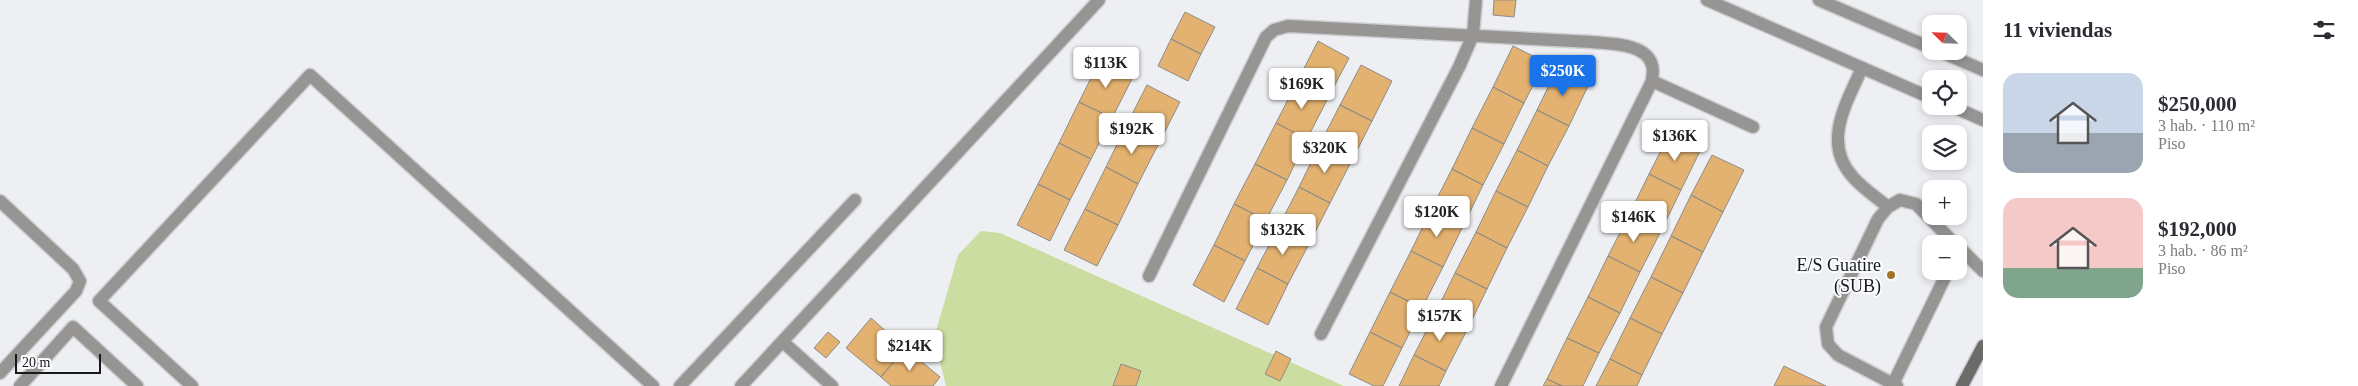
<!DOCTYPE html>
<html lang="es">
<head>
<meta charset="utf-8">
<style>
  :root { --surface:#fff; --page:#f2f2f3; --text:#2b2b33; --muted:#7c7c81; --accent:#1a73e8 }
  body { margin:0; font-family:Georgia,serif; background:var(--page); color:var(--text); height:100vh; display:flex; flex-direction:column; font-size:19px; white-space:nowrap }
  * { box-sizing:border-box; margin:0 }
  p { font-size:16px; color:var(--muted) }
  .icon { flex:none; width:28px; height:28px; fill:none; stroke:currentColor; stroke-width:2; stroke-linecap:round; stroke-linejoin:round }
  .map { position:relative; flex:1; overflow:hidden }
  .panel { display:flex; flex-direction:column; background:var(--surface); width:375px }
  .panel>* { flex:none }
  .needle { width:32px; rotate:293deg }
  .buttons { position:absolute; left:1922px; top:15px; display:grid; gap:10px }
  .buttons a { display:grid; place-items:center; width:45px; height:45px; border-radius:10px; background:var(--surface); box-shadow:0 2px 8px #0003; font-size:25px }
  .scale { position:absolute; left:15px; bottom:12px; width:86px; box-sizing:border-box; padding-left:5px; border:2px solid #18191a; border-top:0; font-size:14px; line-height:18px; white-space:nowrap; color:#18191a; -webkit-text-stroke:4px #fafcff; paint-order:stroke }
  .price { position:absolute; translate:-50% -42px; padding:0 11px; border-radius:5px; background:#fff; color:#222; font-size:16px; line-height:32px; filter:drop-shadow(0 1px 2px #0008) }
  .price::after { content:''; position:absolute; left:50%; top:30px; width:15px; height:11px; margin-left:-8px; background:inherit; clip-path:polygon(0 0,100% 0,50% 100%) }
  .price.current { background:var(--accent); color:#fff }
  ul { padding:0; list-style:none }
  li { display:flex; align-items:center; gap:15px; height:125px; padding:0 20px }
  li span { display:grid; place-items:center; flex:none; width:140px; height:100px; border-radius:15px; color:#555 }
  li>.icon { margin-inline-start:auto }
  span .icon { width:60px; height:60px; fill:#fffc; stroke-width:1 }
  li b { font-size:21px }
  h2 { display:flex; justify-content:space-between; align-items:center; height:60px; padding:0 20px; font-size:21px }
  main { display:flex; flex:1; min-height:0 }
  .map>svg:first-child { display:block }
</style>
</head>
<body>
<main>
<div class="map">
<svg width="1983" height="386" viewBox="0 0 1983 386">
  <rect width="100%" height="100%" fill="#edeff2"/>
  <!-- green -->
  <path fill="#ccdda1" d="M981,231l19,2 344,153h-398l-12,-48 24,-83z"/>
  <!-- building -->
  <path fill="#e4b270" stroke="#8d8b88" d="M1494,0h22l-2,17 -21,-2z
    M1185,12l30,15 -14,27 -30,-15z
    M1171,39l30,15 -13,27 -30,-15z
    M1318,41l31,17 -21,40 -31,-16z
    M1513,46l32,16 -21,41 -31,-16z
    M1100,60l33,17 -21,41 -33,-16z
    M1361,65l31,16 -20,40 -32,-16z
    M1557,69l32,15 -20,42 -32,-16z
    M1297,82l31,16 -21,41 -31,-16z
    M1147,85l33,17 -21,41 -33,-17z
    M1493,87l31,16 -20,41 -32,-16z
    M1079,102l33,16 -21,41 -32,-16z
    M1340,105l32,16 -21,41 -32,-16z
    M1537,110l32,16 -21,40 -31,-16z
    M1276,123l31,16 -20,41 -32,-16z
    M1126,126l33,17 -21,41 -32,-17z
    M1472,128l32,16 -21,41 -31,-16z
    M1670,133l31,16 -20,41 -32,-16z
    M1059,143l32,16 -21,41 -32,-16z
    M1319,146l32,16 -21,41 -31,-16z
    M1517,150l31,16 -20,41 -32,-16z
    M1712,155l32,15 -21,42 -32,-17z
    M1255,164l32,16 -21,40 -32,-16z
    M1106,167l32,17 -20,41 -33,-16z
    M1452,169l31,16 -20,41 -32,-16z
    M1649,174l32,16 -20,41 -32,-16z
    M1038,184l32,16 -20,41 -33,-16z
    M1299,187l31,16 -21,41 -31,-16z
    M1496,191l32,16 -21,41 -31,-16z
    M1691,195l32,17 -20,40 -32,-16z
    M1234,204l32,16 -21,41 -31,-16z
    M1085,209l33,16 -21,41 -33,-16z
    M1431,210l32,16 -20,41 -32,-16z
    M1629,215l32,16 -21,41 -32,-16z
    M1278,228l31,16 -21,40 -31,-16z
    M1476,232l31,16 -20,41 -32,-16z
    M1671,236l32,16 -20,41 -32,-16z
    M1214,245l31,16 -21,41 -31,-17z
    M1411,251l32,16 -21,41 -32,-16z
    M1608,256l32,16 -20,41 -32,-16z
    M1257,268l31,16 -20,41 -32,-16z
    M1455,273l32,16 -20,41 -32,-16z
    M1651,277l32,16 -21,41 -32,-16z
    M1390,292l32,16 -20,40 -32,-16z
    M1588,297l32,16 -21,40 -32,-15z
    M1435,314l32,16 -21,41 -32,-16z
    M871,318l34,30 -24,29 -35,-29z
    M1630,318l32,16 -20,41 -32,-16z
    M828,332l12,10 -14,16 -12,-10z
    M1370,332l32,16 -19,38h-9l-25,-12z
    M1567,338l32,15 -16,33h-21l-15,-7z
    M905,348l35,29 -7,9h-42l-10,-9z
    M1276,351l15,8 -11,22 -15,-7z
    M1414,355l32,16 -7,15h-40z
    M1610,359l32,16 -5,11h-41z
    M1121,364l20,7 -5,15h-23z
    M1784,366l42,20h-52z
    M1547,379l15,7h-19z"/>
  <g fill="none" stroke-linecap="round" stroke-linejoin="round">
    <!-- lane casing -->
    <g stroke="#cbcdcf" stroke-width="15">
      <path id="lane" d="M1862,68c-15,34 -40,74 -10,108 10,12 24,21 36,31
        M1652,81l101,46
        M1959,247l24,24
        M1149,276l117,-239 8,-7 14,-4 304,16c18,2 54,1 60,23 2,5 0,12 0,16l-151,305
        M1321,334l138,-267 14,-32 3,-35
        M783,342l49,44
        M1893,384l55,-113
        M1897,386l-59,-31 -10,-11 -2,-17 52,-108 10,-12 12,-7 16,4 39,40"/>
    </g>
    <!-- street casing -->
    <g stroke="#cbcdcf" stroke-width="15">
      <path id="street" d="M1707,0l224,98
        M1819,0l112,48
        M1939,51l44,19
        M1951,106l32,14
        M0,201l73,68 7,12 -4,10 -76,82
        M20,386l53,-59 64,59
        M192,386l-93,-85 211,-226 343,311
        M680,386l175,-186
        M741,386l358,-386"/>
    </g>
    <!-- secondary casing -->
    <g stroke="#cbcdcf" stroke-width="15">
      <path id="secondary" d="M1962,386l21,-40"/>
    </g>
    <!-- lane -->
    <use href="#lane" stroke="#969594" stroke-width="12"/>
    <!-- street -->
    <use href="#street" stroke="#969594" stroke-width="12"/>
    <!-- secondary -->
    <use href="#secondary" stroke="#6d6b6a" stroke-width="12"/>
  </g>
  <!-- markers -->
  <circle fill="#a17326" stroke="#fafcff" stroke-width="2" cx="1891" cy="275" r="5"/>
  <g text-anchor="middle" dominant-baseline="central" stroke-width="4" stroke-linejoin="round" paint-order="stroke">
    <!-- poi labels -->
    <g font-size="18" fill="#18191a" stroke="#fafcff" text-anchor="end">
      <text x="1881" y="265">E/S Guatire<tspan x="1881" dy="21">(SUB)</tspan></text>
    </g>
  </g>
</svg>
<div class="buttons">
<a><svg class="needle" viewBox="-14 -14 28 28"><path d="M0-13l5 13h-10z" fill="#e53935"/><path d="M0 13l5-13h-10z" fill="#7c7c81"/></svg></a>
<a><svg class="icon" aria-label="locate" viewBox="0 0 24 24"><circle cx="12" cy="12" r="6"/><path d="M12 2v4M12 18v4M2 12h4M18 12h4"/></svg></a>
<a><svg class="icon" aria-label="layers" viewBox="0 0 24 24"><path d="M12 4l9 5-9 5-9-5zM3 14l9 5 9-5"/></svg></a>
<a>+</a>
<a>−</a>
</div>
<div class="scale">20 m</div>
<b class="price" style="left:1106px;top:89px">$113K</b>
<b class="price current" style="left:1563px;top:97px">$250K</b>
<b class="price" style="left:1302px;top:110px">$169K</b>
<b class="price" style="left:1132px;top:155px">$192K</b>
<b class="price" style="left:1675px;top:162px">$136K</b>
<b class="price" style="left:1325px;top:174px">$320K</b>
<b class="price" style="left:1437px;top:238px">$120K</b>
<b class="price" style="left:1634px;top:243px">$146K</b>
<b class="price" style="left:1283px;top:256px">$132K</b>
<b class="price" style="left:1440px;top:342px">$157K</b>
<b class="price" style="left:910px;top:372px">$214K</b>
</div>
<section class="panel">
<h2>11 viviendas<svg class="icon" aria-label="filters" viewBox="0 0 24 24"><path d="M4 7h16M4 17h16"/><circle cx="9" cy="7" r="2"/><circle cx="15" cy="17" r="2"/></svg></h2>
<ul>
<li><span style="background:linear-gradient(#c9d6e8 60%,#9aa5b1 0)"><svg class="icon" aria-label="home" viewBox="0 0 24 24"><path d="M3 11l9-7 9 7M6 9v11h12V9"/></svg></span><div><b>$250,000</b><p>3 hab. · 110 m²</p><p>Piso</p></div></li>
<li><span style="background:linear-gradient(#f6c9c9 70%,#7fa58c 0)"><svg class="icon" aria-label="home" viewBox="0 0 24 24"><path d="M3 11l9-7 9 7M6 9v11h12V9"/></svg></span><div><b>$192,000</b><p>3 hab. · 86 m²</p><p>Piso</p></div></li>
</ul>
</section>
</main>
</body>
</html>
